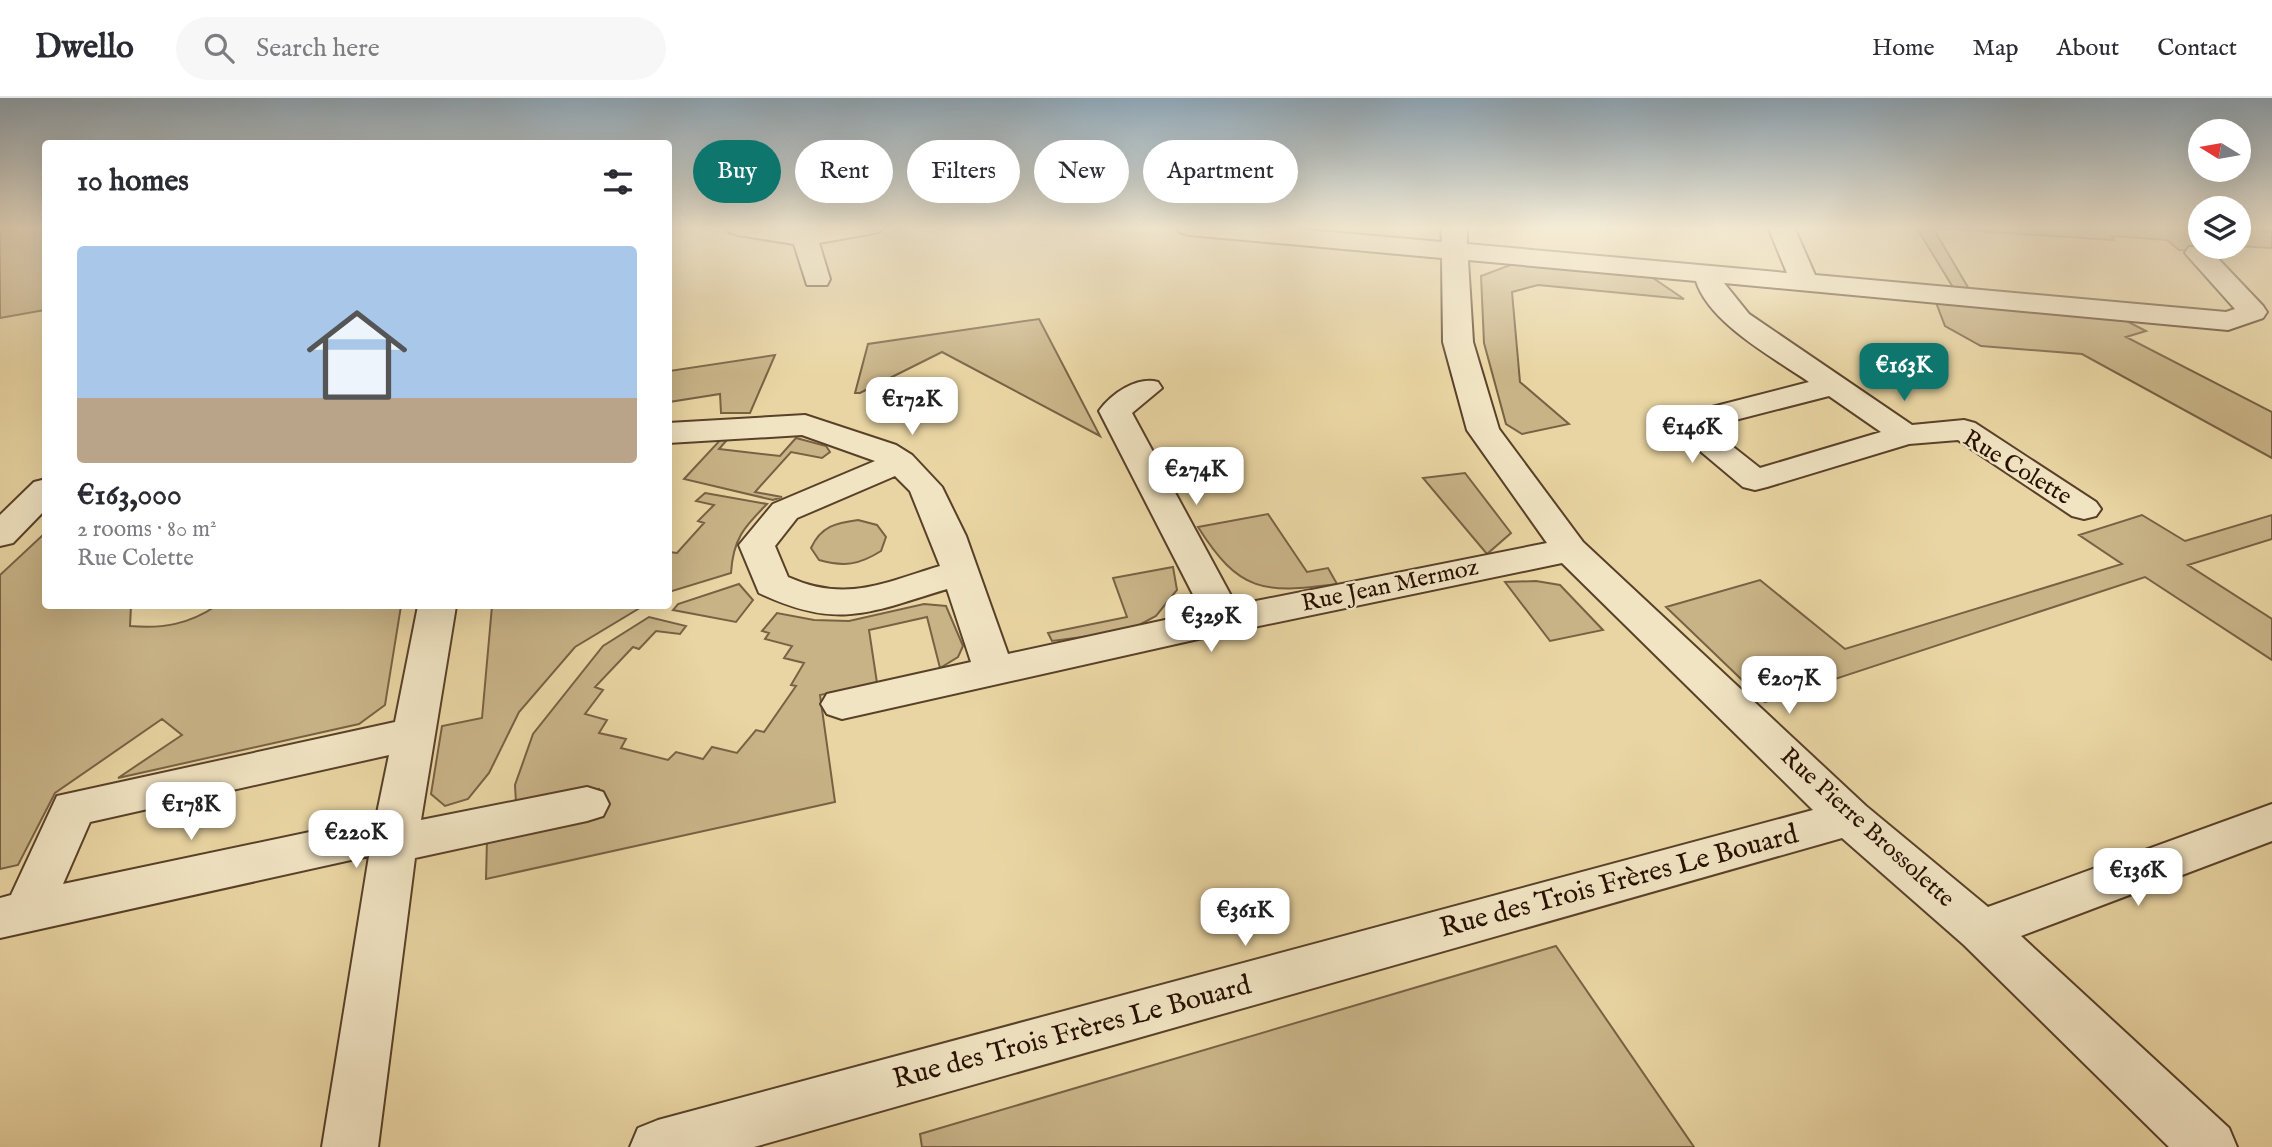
<!DOCTYPE html>
<html lang="en">
<head>
<meta charset="utf-8">
<style>
  :root { --surface:#fff; --page:#f7f7f7; --text:#2b2b33; --muted:#7c7c81; --line:#e1e1e2; --accent:#0f766e }
  body { margin:0; font-family:"IM FELL English",serif; background:var(--page); color:var(--text); height:100vh; display:flex; flex-direction:column; font-size:26px; white-space:nowrap }
  * { box-sizing:border-box; margin:0 }
  p { font-size:23px; color:var(--muted) }
  .icon { flex:none; width:38px; height:38px; fill:none; stroke:currentColor; stroke-width:2; stroke-linecap:round; stroke-linejoin:round }
  .map { position:relative; flex:1; overflow:hidden }
  .details { position:absolute; left:42px; top:42px; width:630px; height:469px; display:flex; flex-direction:column; background:var(--surface); border-radius:7px; box-shadow:0 7px 28px #0002 }
  .details>* { flex:none }
  .top-card { position:absolute; left:693px; top:42px; width:665px; height:63px; display:flex; gap:14px }
  .needle { width:46px; rotate:281deg }
  .tools { position:absolute; left:2188px; top:21px; display:grid; gap:14px }
  .tools a { display:grid; place-items:center; width:63px; height:63px; border-radius:50%; background:var(--surface); box-shadow:0 7px 28px #0002; font-size:35px }
  .price { position:absolute; translate:-50% -60px; padding:0 16px; border-radius:14px; background:#fff; color:#222; font-size:23px; line-height:46px; filter:drop-shadow(0 2px 4px #0008) }
  .price::after { content:''; position:absolute; left:50%; top:42px; width:21px; height:16px; margin-left:-10px; background:inherit; clip-path:polygon(0 0,100% 0,50% 100%) }
  .price.current { background:var(--accent); color:#fff }
  ul { padding:0; list-style:none }
  li { display:grid; align-content:center; gap:14px; height:371px; padding:0 35px }
  li span { display:grid; place-items:center; height:217px; border-radius:7px; color:#555 }
  li>.icon { margin-inline-start:auto }
  span .icon { width:126px; height:126px; fill:#fffc; stroke-width:1 }
  li b { font-size:30px }
  h2 { display:flex; justify-content:space-between; align-items:center; height:84px; padding:0 35px; font-size:30px }
  .chip { padding:0 24px; border-radius:32px; background:var(--surface); box-shadow:0 7px 28px #0002; font-size:24px; line-height:63px }
  .chip.current { background:var(--accent); color:#fff }
  header { display:flex; align-items:center; gap:42px; box-sizing:border-box; height:98px; padding:0 35px; background:var(--surface); border-bottom:2px solid var(--line) }
  header strong { font-size:33px }
  nav { display:flex; gap:38px; margin-inline-start:auto; font-size:24px }
  .search { width:490px; height:63px; background:var(--page); display:flex; align-items:center; gap:18px; box-sizing:border-box; padding:0 24px; border-radius:38px; color:var(--muted); font-size:26px }
  .map>svg:first-child { display:block }
</style>
</head>
<body>
<header>
<strong>Dwello</strong>
<div class="search"><svg class="icon" aria-label="search" viewBox="0 0 24 24"><circle cx="10" cy="10" r="6"/><path d="M15 15l6 6"/></svg>Search here</div>
<nav><a>Home</a><a>Map</a><a>About</a><a>Contact</a></nav>
</header>
<div class="map">
<svg width="2272" height="1049" viewBox="0 0 2272 1049">
  <rect width="100%" height="100%" fill="#e9d5a3"/>
  <filter id="stains"><feTurbulence type="fractalNoise" baseFrequency=".00286" numOctaves="4"/><feColorMatrix values="0 0 0 0 .2 0 0 0 0 .09 0 0 0 0 .02 0 0 0 .5 -.17"/></filter>
  <radialGradient id="worn" r=".72"><stop offset=".6" stop-color="#630" stop-opacity="0"/><stop offset="1" stop-color="#630" stop-opacity=".3"/></radialGradient>
  <!-- green -->
  <path fill="#c8b387" stroke="#786144" stroke-width="2" d="M0,129h45v83l-45,8z
    M1916,129h284v20h7l7,6 -35,-3 -12,-10 -56,-4 3,4 -181,-12 36,61h-15z
    M2238,132l34,2v16l-34,-2z
    M1513,166l137,12 34,23 -146,-14 -26,7 8,90 49,42 -47,10 -16,-10 -22,-81 -3,-67z
    M1935,202l180,15 31,16 -20,6 146,75v46l-190,-104 -101,-8 -36,-20z
    M1039,221l61,117 -158,-84 -82,41h-5l13,-49z
    M775,257l-25,58h-29l-1,-19 -51,8v-31z
    M733,335l-14,16 61,7 16,-18 30,8 4,6 -8,6 -31,-6 -36,40 27,5 -9,3 -89,-21 39,-42z
    M1465,375l46,60 -24,21 -64,-76z
    M705,395l62,11c-23,23 -34,35 -36,69l-62,19v-40l8,1 27,-30 -6,-2 16,-16 -18,-4z
    M1268,416l39,58 21,-4 9,16c-74,10 -98,8 -139,-57z
    M2142,417l43,26 87,-26v24l-84,26 84,54v41l-127,-83 -380,125 -99,-95 94,-27 85,69 277,-85 -43,-29z
    M858,422l19,5 9,12 -5,14c-22,14 -37,16 -62,9l-8,-12c10,-22 25,-25 47,-28z
    M45,435l1,73h85l-1,20c33,3 59,-2 86,-20h185l-16,99 -26,19 -241,54 64,-43 -20,-16 -107,74 -37,72 -18,4v-294z
    M1173,469l4,23 -21,26 -28,15 -76,10 -4,-8 79,-16 -14,-39z
    M1536,483l24,4 43,45 -53,11 -45,-59z
    M739,486l14,16 -17,22 -63,-12 5,-6z
    M924,506l22,2 17,40 -5,11 -18,11 -13,-51 -58,13 8,53 -57,12 15,107 -349,77 1,-40 115,-28 -3,-22 -63,15 -20,-1 -1,-18 18,-51 70,-88 46,-29 37,9 -6,8 -24,-3 -17,18 -6,-2 -38,40 8,3 -18,24 22,6 -8,13 27,6 -5,9 47,12 8,-8 27,7 9,-12 25,6 19,-23 8,2 32,-46 -5,-1 13,-22 -20,-5 8,-12 -27,-7 4,-6 -7,-2 15,-18 37,7 35,1z
    M492,508h151l-68,41 -56,65 -30,61 -21,26 -23,7 -14,-12 11,-68 40,-8z
    M1556,848l138,201h-772l-2,-13z"/>
  <g fill="none" stroke-linecap="round" stroke-linejoin="round">
    <!-- minor casing -->
    <g stroke="#584029" stroke-width="4">
      <path id="minor" d="M725,129h60l20,3 20,-3h58l-4,5 -60,11 11,36 -3,6h-20l-13,-41 -56,-9 -9,-3z
        M1176,129h98l168,15 -1,-15h26v17l320,29 -19,-46h26l21,48 411,37 9,-3 -50,-56 4,-6h18l56,59 4,6 -4,6 -35,12 -504,-47 25,31 163,111 52,-5 11,3 121,79 5,7 -5,7 -12,3 -12,-3 -114,-76 -49,4 -142,43 -12,3 -12,-3 -75,-63 5,-7 136,-35c-35,-24 -100,-59 -113,-101l-228,-21 5,82 26,87 84,113 283,264 122,101 284,-103v37l-251,95 208,192 8,19h-68l-205,-202 -122,-107 -1088,309h-124l8,-19 20,-8 1155,-310 -251,-247 -337,70 -383,86 -15,-5 -6,-10 6,-10 144,-32 -24,-73c-79,24 -109,41 -188,4l-20,-48 34,-41 102,-43 -73,-26 -134,8v-20l137,-8 91,30 16,10 30,32 24,49 42,118 194,-42 -103,-201c12,-17 38,-35 59,-29l4,6 -30,25 104,192 311,-62 -80,-113 -24,-88 -1,-84 -253,-23 -9,-3zM1829,298l52,36 -121,36 -52,-41zM895,378l15,15 30,75c-57,17 -94,37 -152,11l-13,-31 22,-28z
        M46,381v30l-33,34 -13,3v-31l34,-33z
        M418,508h38l-35,214 166,-33 16,5 6,12 -6,12 -16,5 -172,37 -37,289h-56l47,-291 -369,82v-40l11,-3 46,-99 338,-74zM389,657l-13,63 -313,66 27,-62z"/>
    </g>
    <!-- minor -->
    <use href="#minor" fill="#f1e4c3" fill-rule="evenodd"/>
  </g>
  <!-- sky -->
  <linearGradient id="sky" x2="0" y2="1"><stop stop-color="#8ea6b6"/><stop offset="0.47" stop-color="#f5ecd6"/><stop offset="1" stop-color="#f5ecd6" stop-opacity="0"/></linearGradient>
  <rect width="2272" height="276" fill="url(#sky)"/>
  <g text-anchor="middle" dominant-baseline="central" stroke-width="5" stroke-linejoin="round" paint-order="stroke">
    <!-- street labels -->
    <g font-size="24" fill="#270f00" stroke="#f1e4c3">
      <text transform="translate(2017 370) rotate(31)">Rue Colette</text>
      <text transform="translate(1390 488) rotate(-12)">Rue Jean Mermoz</text>
      <text transform="translate(1867 730) rotate(42)">Rue Pierre Brossolette</text>
    </g>
    <!-- near-street labels -->
    <g font-size="28" fill="#270f00" stroke="#f1e4c3">
      <text transform="translate(1619 784) rotate(-15)">Rue des Trois Frères Le Bouard</text>
      <text transform="translate(1072 935) rotate(-15)">Rue des Trois Frères Le Bouard</text>
    </g>
  </g>
  <rect width="100%" height="100%" filter="url(#stains)"/>
  <rect width="100%" height="100%" fill="url(#worn)"/>
</svg>
<div class="tools">
<a><svg class="needle" viewBox="-14 -14 28 28"><path d="M0-13l5 13h-10z" fill="#e53935"/><path d="M0 13l5-13h-10z" fill="#7c7c81"/></svg></a>
<a><svg class="icon" aria-label="layers" viewBox="0 0 24 24"><path d="M12 4l9 5-9 5-9-5zM3 14l9 5 9-5"/></svg></a>
</div>
<b class="price current" style="left:1904px;top:305px">€163K</b>
<b class="price" style="left:912px;top:339px">€172K</b>
<b class="price" style="left:1692px;top:367px">€146K</b>
<b class="price" style="left:1196px;top:409px">€274K</b>
<b class="price" style="left:1211px;top:556px">€329K</b>
<b class="price" style="left:1789px;top:618px">€207K</b>
<b class="price" style="left:191px;top:744px">€178K</b>
<b class="price" style="left:356px;top:772px">€220K</b>
<b class="price" style="left:2138px;top:810px">€136K</b>
<b class="price" style="left:1245px;top:850px">€361K</b>
<div class="top-card">
<a class="chip current">Buy</a>
<a class="chip">Rent</a>
<a class="chip">Filters</a>
<a class="chip">New</a>
<a class="chip">Apartment</a>
</div>
<section class="details">
<h2>10 homes<svg class="icon" aria-label="filters" viewBox="0 0 24 24"><path d="M4 7h16M4 17h16"/><circle cx="9" cy="7" r="2"/><circle cx="15" cy="17" r="2"/></svg></h2>
<ul>
<li><span style="background:linear-gradient(#a9c7e8 70%,#b9a48a 0)"><svg class="icon" aria-label="home" viewBox="0 0 24 24"><path d="M3 11l9-7 9 7M6 9v11h12V9"/></svg></span><div><b>€163,000</b><p>2 rooms · 80 m²</p><p>Rue Colette</p></div></li>
</ul>
</section>
</div>
</body>
</html>
